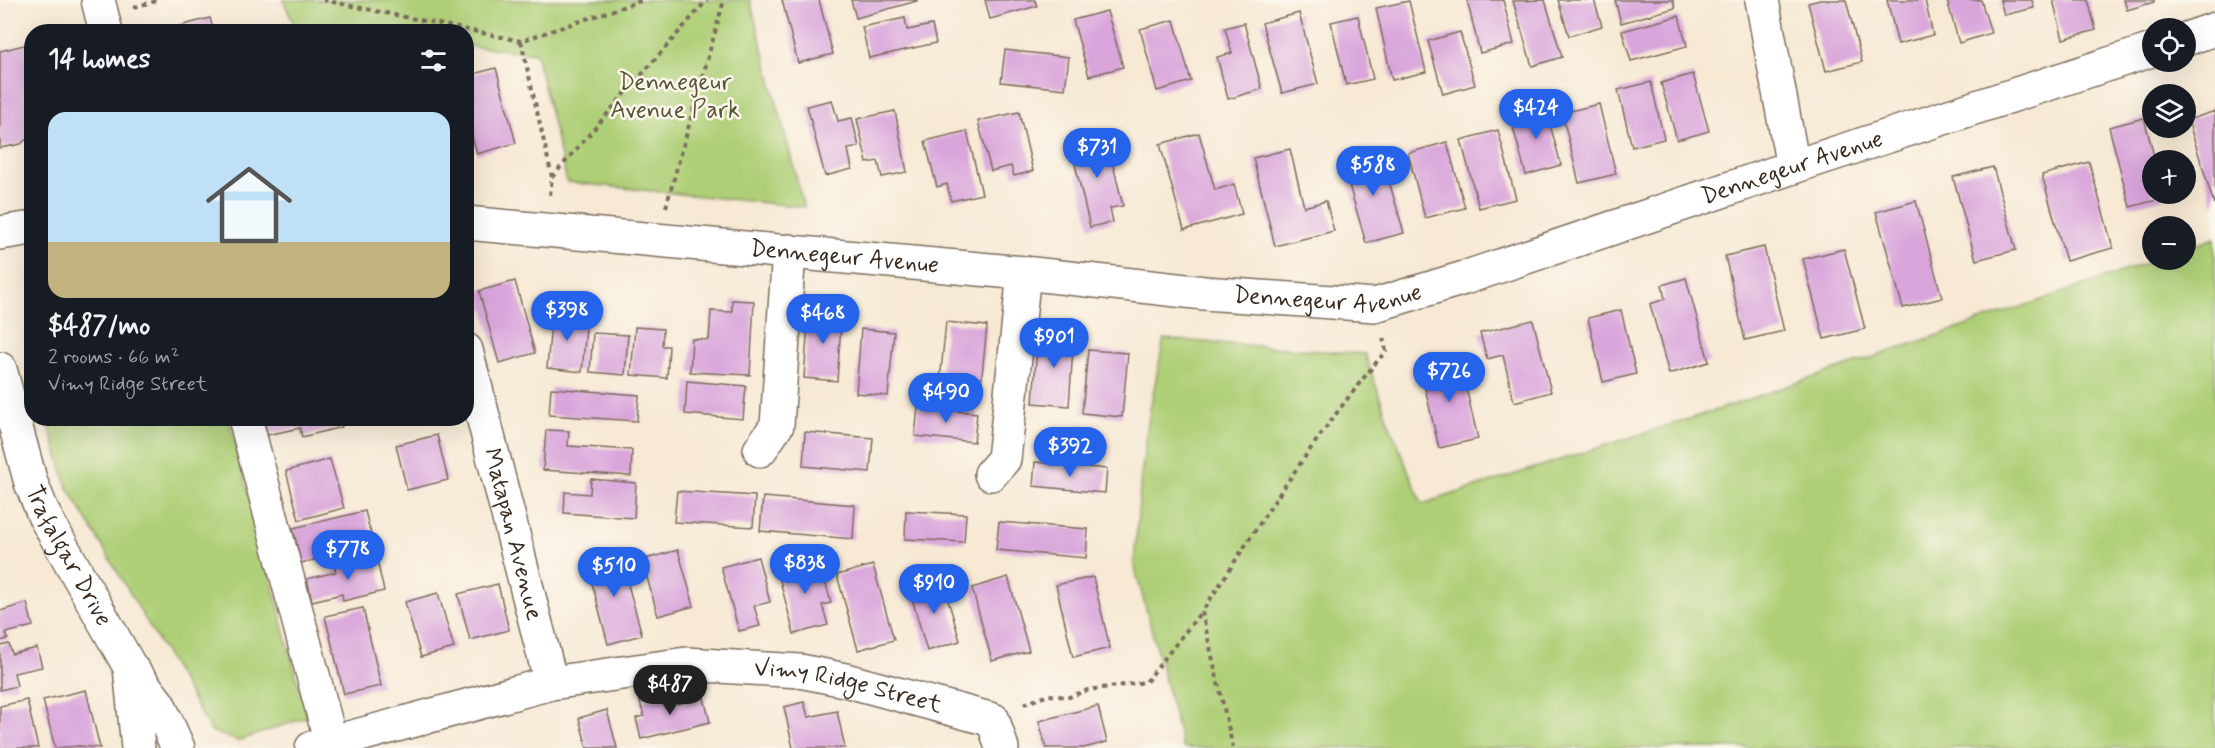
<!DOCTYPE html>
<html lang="en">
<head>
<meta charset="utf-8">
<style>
  :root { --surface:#171b24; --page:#20242c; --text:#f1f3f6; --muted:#9ea1a6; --line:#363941; --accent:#2563eb }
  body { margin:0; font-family:Mynerve,sans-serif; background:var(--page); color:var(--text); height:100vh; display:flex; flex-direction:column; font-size:22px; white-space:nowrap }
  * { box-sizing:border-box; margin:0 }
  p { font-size:20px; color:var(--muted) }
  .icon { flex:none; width:33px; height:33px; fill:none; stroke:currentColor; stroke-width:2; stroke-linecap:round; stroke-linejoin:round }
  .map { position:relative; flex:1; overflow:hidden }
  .sheet { position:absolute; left:24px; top:24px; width:450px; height:402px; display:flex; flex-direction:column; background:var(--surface); border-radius:24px; box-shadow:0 6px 24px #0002 }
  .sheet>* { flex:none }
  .buttons { position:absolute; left:2142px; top:18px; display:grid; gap:12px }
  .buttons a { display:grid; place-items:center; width:54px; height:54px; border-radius:50%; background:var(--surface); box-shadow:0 6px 24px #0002; font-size:30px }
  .price { position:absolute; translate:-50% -51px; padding:0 14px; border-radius:21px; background:var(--accent); color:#fff; font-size:20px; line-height:39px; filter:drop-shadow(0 2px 3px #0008) }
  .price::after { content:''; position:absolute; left:50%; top:36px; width:18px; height:14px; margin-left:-9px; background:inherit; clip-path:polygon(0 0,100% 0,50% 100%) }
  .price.selected { background:#222; color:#fff }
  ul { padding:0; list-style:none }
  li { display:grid; align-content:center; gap:12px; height:318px; padding:0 24px }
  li+li { border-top:2px solid var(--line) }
  li span { display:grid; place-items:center; height:186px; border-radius:18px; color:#555 }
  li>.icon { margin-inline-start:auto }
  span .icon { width:108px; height:108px; fill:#fffc; stroke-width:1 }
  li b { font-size:26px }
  h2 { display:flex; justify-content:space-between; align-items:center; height:72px; padding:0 24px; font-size:26px }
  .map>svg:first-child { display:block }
</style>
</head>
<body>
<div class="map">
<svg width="2215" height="748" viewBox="0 0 2215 748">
  <rect width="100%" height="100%" fill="#fbf7ec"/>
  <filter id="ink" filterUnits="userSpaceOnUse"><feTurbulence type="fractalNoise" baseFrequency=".0167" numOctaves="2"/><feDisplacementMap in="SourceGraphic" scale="12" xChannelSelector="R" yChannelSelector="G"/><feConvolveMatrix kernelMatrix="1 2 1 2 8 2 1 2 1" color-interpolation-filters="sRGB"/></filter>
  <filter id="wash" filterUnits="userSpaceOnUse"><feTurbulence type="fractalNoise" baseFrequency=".008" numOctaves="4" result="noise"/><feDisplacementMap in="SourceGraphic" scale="24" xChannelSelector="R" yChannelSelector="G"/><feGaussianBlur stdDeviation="1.35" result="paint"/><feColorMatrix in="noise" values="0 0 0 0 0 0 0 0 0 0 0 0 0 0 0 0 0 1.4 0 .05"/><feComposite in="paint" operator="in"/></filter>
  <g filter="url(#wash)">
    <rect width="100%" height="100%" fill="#f7e9d4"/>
    <!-- green -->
    <path fill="#afcf77" stroke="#757c4a" stroke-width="1.5" d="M283,0h467l54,207 -237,-25 -31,-129 -69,-7 -1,-14h-137l-33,-4z
      M2215,238v510h-1032l-49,-184 7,-88 9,-67 14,-70 201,15 23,67 34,83 304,-97 330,-112 99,-35h31v-12z
      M47,419h182l78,298 -69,24 -27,-10 -144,-245z"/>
    <g id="blocks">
      <!-- building -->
      <path fill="#d9a5db" d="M782,0h37l14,54 -35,9z
        M851,0h66v1l-61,17z
        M985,0h50l2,6 -47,13z
        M1467,0h36l11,44 -34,9z
        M1545,0l17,57 -30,9 -19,-65z
        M1558,0h36l8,26 -33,10z
        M1615,0h58l2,8 -54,15z
        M1820,0h26l16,62 -36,9 -18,-68z
        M1887,0h38l8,35 -35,9z
        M1947,0h34l10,33 -32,10z
        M2000,0h32l2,8 -30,7z
        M2053,0h35l8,30 -33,9z
        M2124,0h30v2l-27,8z
        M1409,1l17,71 -34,8 -16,-72z
        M1107,11l16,56 -34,9 -16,-56z
        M1299,13l19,71 -36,9 -20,-70z
        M1358,16l15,63 -27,6 -15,-63z
        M1679,16l8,30 -56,15 -9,-30z
        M210,18l4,14h-53v-1z
        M905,18l2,12 25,-5 4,18 -67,15 -7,-31z
        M1174,20l17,61 -34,10 -17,-62z
        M1244,23l18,66 -34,10 -11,-42 15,-4 -7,-25z
        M1460,32l15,53 -32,9 -15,-53z
        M28,44l4,14v76l-11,10 -21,4v-97z
        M1005,50l64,7 -4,32 -64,-7z
        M496,68l20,75 -39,11 -11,-41v-37z
        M1693,74l16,57 -32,9 -16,-57z
        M1651,82l13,57 -32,8 -14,-57z
        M832,100l6,21 14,-3 7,29 -11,2 4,20 -27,7 -18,-70z
        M1599,104l17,70 -37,9 -17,-70z
        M1545,106l16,59 -35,10 -16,-59z
        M895,111l12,61 -25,5 -4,-16 -11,2 -10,-44z
        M2215,111v93h-1l-26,-84z
        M1019,112l14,59 -19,5 -3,-10 -20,5 -13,-50z
        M2144,118l11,42h-3v34h11l1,4 -34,9 -21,-80z
        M1498,130l18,69 -37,9 -18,-68z
        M967,131l15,63 -31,7 -4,-17 -10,3 -12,-46z
        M1199,133l16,57 19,-6 8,30 -58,16 -24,-86z
        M1106,135l17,71 -13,2 3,14 -23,5 -20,-84z
        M1447,142l18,66 -40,10 -17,-65z
        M1290,149l14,58 22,-6 8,30 -59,15 -22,-88z
        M1380,150l24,83 -38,10 -24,-82z
        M2089,162l24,86 -47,13 -24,-86z
        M1993,167l23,83 -40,10 -23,-83z
        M1916,201l26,97 -39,10 -27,-96z
        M1764,247l20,84 -39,9 -20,-84z
        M1844,249l21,80 -41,10 -21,-80z
        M1686,278l23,84 -40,12 -19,-70 15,-5 -3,-14z
        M515,281l20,72 -36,10 -20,-72z
        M732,300l22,1 -4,74 -60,-3 2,-33 17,1 2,-29 21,1z
        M809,309l33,2 -5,70 -33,-3z
        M1621,310l15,64 -33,8 -15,-64z
        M552,312l35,4 -5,56 -35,-4z
        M1533,320l18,72 -37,10 -11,-47 -16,4 -7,-26z
        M946,322l41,4 -6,59 -41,-4z
        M635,327l28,2 -1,17h7l-2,32 -36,-3z
        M861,329l33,3 -6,64 -32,-3z
        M1038,332l36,2 -5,72 -36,-3z
        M593,333l35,2 -3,40 -35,-3z
        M1088,350l40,3 -6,64 -40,-4z
        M1459,358l19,81 -39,9 -19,-81z
        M687,381l59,5 -3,33 -58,-5z
        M551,388l88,7 -2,26 -88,-6z
        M918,407l59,6 -3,29 -59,-6z
        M264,418h76l2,9 -40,10 -2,-9 -33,7z
        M546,430l23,1 -1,15 64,4 -1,26 -88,-6z
        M805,432l68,6 -3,34 -67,-6z
        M437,435l11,45 -41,10 -11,-45z
        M330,459l14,49 -45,12 -13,-49z
        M1035,462l72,7 -2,24 -72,-7z
        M591,479l45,4 -2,35 -70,-5 1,-21 25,2z
        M677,491l78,5 -2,31 -79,-5z
        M763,497l92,8 -2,34 -93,-8z
        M365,511l9,35 -73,17 -8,-35z
        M906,511l60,3 -2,28 -59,-3z
        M999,522l89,7 -2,29 -90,-8z
        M678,550l16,56 -36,10 -16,-56z
        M619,552l23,83 -34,9 -22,-84z
        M376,556l8,35 -41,10 -1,-7 -30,7 -5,-22 29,-7 -2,-6z
        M758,557l12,45 -16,4 6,20 -21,5 -18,-64z
        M819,558l12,45 -9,2 6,20 -34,9 -17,-65z
        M873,565l21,75 -36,10 -21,-75z
        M1008,577l21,74 -37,10 -20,-73z
        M1093,577l17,71 -37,9 -17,-72z
        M942,579l18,62 -33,10 -18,-63z
        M498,584l11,46 -39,10 -12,-46z
        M438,593l16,55 -33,9 -16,-55z
        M27,603l6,23 -27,7 2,6 -8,2v-30z
        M363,608l18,78 -37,8 -19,-78z
        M9,644l3,10 25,-6 5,19 -28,6 3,13 -17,4v-44z
        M86,690l14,58 -21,-2 -24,2 -12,-48z
        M674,693l3,11 27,-6 6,24 -69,17 -5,-21 8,-2 -4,-14z
        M27,700l11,48h-38v-42z
        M804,702l4,15 29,-6 8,37h-52l-9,-41z
        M1098,706l9,36 -23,6h-38l-7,-27z
        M607,710l10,38h-30l-8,-30z"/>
    </g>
  </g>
  <g filter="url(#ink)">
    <use href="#blocks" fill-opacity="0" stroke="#7d6d5e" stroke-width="1.5"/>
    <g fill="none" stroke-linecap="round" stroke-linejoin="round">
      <!-- street casing -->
      <g stroke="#7d6d5e" stroke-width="36">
        <g id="street">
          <path d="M98,0l8,32"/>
          <path d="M1762,0l31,167"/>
          <path id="s1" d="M466,350l85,333"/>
          <path d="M245,418l86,325"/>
          <path d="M760,450l17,-25 12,-174"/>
          <path d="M991,474l13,-15 20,-186"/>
          <path id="s2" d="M312,748l239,-65 135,-19 114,7 45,9 148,40 9,28"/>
        </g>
      </g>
      <!-- secondary casing -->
      <g stroke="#7d6d5e" stroke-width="36">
        <g id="secondary">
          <path d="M2186,39l29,-10"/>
          <path id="s3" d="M466,223l558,50 180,20 171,12 89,-27 329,-111 359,-117"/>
          <path d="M0,233l32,-5"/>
          <path id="s4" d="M0,369l31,114 13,32 86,152 29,38 19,43"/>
          <path d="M130,667l8,81"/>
        </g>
      </g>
      <!-- path -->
      <path stroke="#7d6d5e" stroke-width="4" stroke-dasharray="4.5 4.5" stroke-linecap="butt" d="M323,0l198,41 122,-41
        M134,7l26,-7
        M521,41l31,136 -2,19
        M552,177l155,-177
        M666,207l58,-207
        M1024,704l25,-9 20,2 19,-7 58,-8 55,-70
        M1233,748l-31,-136c58,-89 115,-180 184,-261l-3,-13"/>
      <!-- street -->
      <use href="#street" stroke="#fff" stroke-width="33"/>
      <!-- secondary -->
      <use href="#secondary" stroke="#fff" stroke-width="33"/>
    </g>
  </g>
  <g text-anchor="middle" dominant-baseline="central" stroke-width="5" stroke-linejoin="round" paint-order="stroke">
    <!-- park labels -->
    <g font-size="24" fill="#585334" stroke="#fbf7ec">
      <text x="675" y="82">Dennegeur<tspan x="675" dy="28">Avenue Park</tspan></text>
    </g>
    <!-- street labels -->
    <g font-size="24" fill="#3b2a1e" stroke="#fbf7ec">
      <text stroke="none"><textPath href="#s3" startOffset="1352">Dennegeur Avenue</textPath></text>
      <text stroke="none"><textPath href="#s3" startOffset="380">Dennegeur Avenue</textPath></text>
      <text stroke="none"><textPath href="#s3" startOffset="866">Dennegeur Avenue</textPath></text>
      <text stroke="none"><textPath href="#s1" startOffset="190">Matapan Avenue</textPath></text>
      <text stroke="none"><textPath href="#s4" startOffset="200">Trafalgar Drive</textPath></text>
      <text stroke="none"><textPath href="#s2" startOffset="548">Vimy Ridge Street</textPath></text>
    </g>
  </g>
</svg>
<div class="buttons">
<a><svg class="icon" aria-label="locate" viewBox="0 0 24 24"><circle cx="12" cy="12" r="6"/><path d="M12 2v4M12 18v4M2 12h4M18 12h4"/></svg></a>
<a><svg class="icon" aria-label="layers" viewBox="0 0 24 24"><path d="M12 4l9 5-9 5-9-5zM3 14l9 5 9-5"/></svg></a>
<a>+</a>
<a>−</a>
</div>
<b class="price" style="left:1536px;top:140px">$424</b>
<b class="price" style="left:1097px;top:179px">$731</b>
<b class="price" style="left:1373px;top:197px">$588</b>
<b class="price" style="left:567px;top:342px">$398</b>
<b class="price" style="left:823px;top:345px">$468</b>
<b class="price" style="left:1054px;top:369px">$901</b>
<b class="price" style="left:1449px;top:403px">$726</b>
<b class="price" style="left:946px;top:424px">$490</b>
<b class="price" style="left:1070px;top:478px">$392</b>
<b class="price" style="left:348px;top:581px">$778</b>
<b class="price" style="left:805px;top:595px">$838</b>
<b class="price" style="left:614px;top:598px">$510</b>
<b class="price" style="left:934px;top:615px">$910</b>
<b class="price selected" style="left:670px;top:716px">$487</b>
<section class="sheet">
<h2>14 homes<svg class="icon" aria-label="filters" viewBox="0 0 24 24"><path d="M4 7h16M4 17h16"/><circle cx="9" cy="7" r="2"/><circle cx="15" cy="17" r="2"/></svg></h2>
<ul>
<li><span style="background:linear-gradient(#bfe0f5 70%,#c2b280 0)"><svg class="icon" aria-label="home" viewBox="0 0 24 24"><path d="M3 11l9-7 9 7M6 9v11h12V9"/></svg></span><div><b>$487/mo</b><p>2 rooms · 66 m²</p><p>Vimy Ridge Street</p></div></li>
</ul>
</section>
</div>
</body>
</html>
